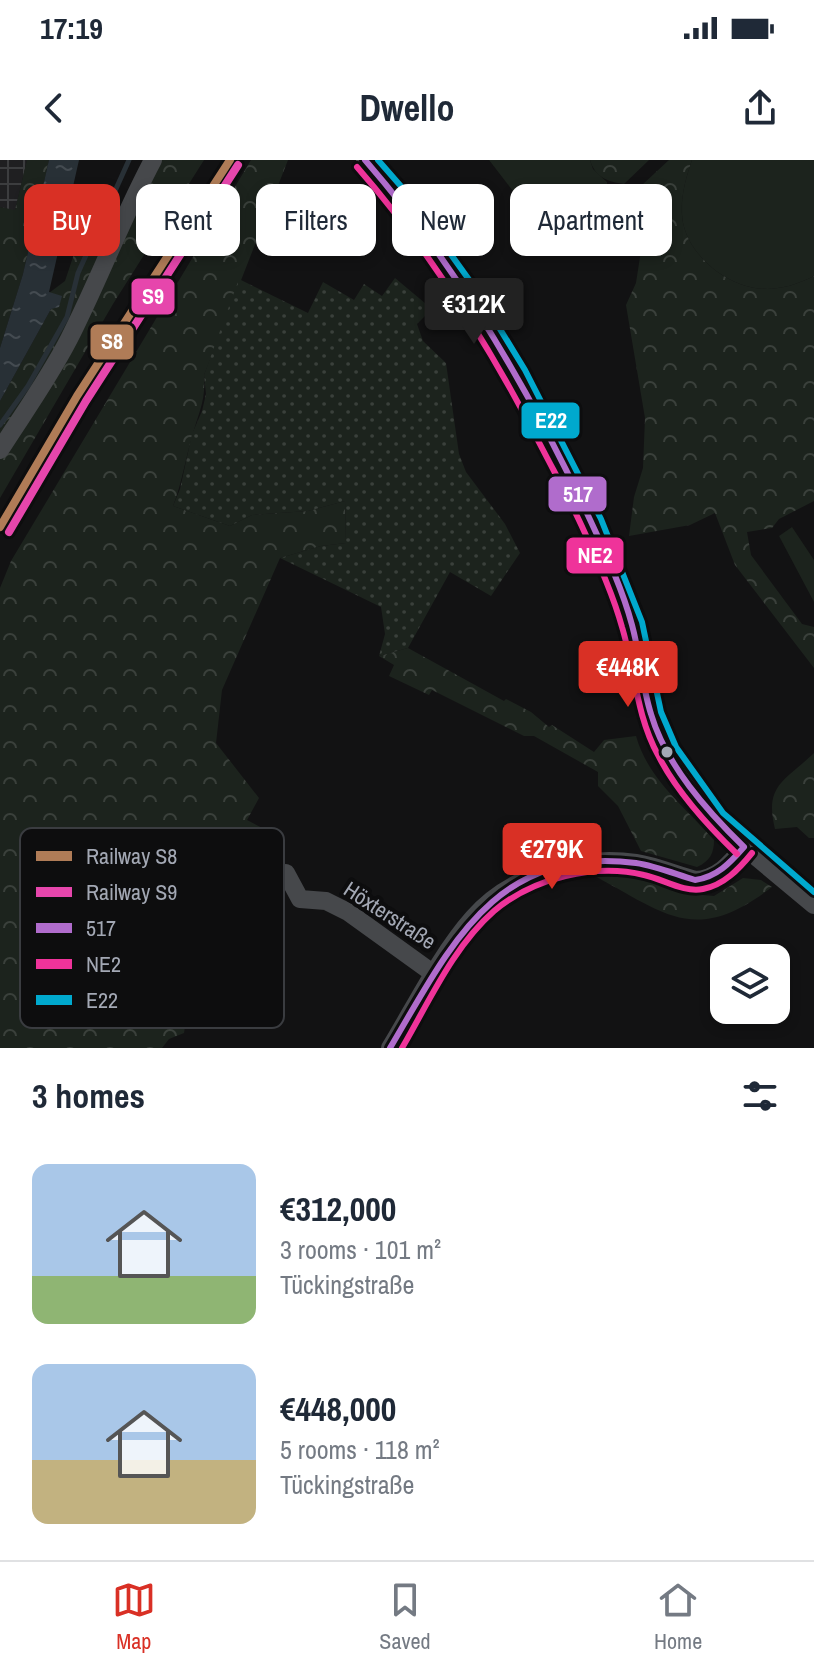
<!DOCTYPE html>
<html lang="en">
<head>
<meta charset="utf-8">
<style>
  :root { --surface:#fff; --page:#f2f2f3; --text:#1f2937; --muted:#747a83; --line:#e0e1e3; --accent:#d93025 }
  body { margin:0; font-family:"Archivo Narrow",sans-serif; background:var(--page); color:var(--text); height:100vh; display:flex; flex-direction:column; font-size:30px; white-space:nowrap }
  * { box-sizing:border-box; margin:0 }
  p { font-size:26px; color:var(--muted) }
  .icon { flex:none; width:44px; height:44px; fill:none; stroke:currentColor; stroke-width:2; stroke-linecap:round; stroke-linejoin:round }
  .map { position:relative; height:888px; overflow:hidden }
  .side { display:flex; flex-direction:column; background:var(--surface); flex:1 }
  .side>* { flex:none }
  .guide { position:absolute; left:24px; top:24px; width:766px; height:72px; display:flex; gap:16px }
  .buttons { position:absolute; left:710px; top:784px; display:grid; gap:16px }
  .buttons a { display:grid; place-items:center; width:80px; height:80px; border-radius:16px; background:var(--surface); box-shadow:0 4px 12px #0003; font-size:40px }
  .price { position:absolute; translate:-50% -68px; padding:0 18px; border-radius:8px; background:var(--accent); color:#fff; font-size:26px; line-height:52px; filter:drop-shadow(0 2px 4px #0008) }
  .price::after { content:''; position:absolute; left:50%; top:48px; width:24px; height:18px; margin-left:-12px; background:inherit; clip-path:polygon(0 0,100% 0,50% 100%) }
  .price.on { background:#222; color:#fff }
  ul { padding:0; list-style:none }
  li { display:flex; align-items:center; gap:24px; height:200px; padding:0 32px }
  li span { display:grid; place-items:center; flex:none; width:224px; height:160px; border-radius:16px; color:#555 }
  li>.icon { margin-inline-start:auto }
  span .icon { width:96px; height:96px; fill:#fffc; stroke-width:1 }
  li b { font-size:34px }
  h2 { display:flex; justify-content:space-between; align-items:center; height:96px; padding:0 32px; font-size:34px }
  .tag { padding:0 28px; border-radius:16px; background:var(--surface); box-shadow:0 4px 12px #0003; font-size:28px; line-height:72px }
  .tag.on { background:var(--accent); color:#fff }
  .status { display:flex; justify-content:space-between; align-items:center; height:56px; padding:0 40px; background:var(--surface); direction:ltr }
  .status svg { height:22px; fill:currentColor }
  header { display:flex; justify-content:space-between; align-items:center; height:104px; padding:0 32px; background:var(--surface); font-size:36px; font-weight:700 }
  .dock { display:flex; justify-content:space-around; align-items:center; height:112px; border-top:2px solid var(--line); background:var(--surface); font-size:22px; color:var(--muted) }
  .dock a { display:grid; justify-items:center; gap:4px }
  .dock .on { color:var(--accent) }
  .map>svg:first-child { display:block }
</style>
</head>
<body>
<div class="status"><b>17:19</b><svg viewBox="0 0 49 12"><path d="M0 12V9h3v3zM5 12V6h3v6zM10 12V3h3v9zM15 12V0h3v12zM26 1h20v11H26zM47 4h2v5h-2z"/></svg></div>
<header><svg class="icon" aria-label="back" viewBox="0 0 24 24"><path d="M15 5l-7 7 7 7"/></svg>Dwello<svg class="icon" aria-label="share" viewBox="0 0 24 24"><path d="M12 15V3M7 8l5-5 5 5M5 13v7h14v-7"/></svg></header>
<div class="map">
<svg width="814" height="888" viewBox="0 0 814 888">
  <defs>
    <pattern id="industrial-grid" width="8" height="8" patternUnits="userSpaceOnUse" patternTransform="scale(2)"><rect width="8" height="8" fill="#1f1f21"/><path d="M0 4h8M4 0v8" fill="none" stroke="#3c3d3f"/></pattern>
    <pattern id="forest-crowns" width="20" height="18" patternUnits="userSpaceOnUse" patternTransform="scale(2)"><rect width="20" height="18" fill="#1c231d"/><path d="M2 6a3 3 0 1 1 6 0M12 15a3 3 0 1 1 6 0" fill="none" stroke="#3a403b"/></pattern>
    <pattern id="park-dots" width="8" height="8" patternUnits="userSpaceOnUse" patternTransform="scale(2)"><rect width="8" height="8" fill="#1c231d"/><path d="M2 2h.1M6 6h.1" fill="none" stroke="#3a403b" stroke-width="1.8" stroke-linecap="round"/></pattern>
    <pattern id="water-ripples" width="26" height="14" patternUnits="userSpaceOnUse" patternTransform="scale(2)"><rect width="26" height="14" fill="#283036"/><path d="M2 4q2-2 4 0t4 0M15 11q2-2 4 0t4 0" fill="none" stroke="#444b51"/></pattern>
  </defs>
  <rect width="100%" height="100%" fill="#121213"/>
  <!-- industrial -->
  <path fill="url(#industrial-grid)" d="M0,0h27l-12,51 -15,-4z"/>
  <!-- grass -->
  <path fill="#1c231d" d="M489,0h101l3,9 14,13v6l-46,6 -45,1z
    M692,0h122v116c-35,18 -66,18 -98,-5 -15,-12 -27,-26 -32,-44 -6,-22 1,-47 8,-67z
    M792,367l22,33v42l-35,-66z"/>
  <!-- forest -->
  <path fill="url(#forest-crowns)" d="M27,0h22l-26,114 -23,74v-141l15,3z
    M160,0h44l-91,144 -113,194v-97l51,-92 -2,-16 16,-12 15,-45 48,-17z
    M251,0h37l-84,215c2,27 -6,38 -12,62 -7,23 -10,46 -19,69l57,20 22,-11 56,-4 37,-10 1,42 -25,3 -41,12 -58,132 -6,53 43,55 -12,22 19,10 -9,18 -15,-8 -10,18 -26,27 51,23 -8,12 -20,3 -24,-6 -7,20 -14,96 -15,6 -7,9h-162v-460l11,-27z
    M590,0h59l-25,24c-16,-2 -29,-7 -34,-24z
    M669,0h23c-7,20 -14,45 -8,67 5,18 17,32 32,44 32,23 63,23 98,5v225l-35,18 -7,9 -25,4 4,23 51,69 12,3v41l-79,-103 -20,-52 -25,12 -61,11 5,-39 9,-29 2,-50 -19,-113 10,-22 7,-45 -2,-52z
    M408,488l96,53 2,-2 25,13 18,15 3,-2 42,27 10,-12 32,-4c12,43 49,71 78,104 0,13 -4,21 -17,27l-56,-16 -23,-45 -20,-20v-14l-64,-36h-10l-92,-46 -3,5 -40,-19 5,-11 -15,-9z
    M814,593v85h-5l-12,-11 -22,2c-11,-44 10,-48 39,-76z
    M593,715l45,3 64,17 12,1 29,-18 18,2 11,7c-77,59 -106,27 -179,-12z"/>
  <!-- park -->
  <path fill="url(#park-dots)" d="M395,118l37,31 -15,15 6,17 23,22 13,91 7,18 39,52 15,29 -29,43 -41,-24 -42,76 -29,8 6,-22 -4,-27 -101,-49 41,-12 25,-3 -1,-42 -37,10 -56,4 -22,11 -57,-20 7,-17 12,-55 10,-23 4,-17 -2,-19 35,-96 69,34 15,-31 31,18 10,-16 18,12z"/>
  <!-- water -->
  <path fill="url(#water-ripples)" d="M49,0h30l-30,132 13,4 -3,11 -8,2 -51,92v-53l23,-74z"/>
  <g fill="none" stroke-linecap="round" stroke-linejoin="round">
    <!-- stream -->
    <path stroke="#283036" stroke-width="5" d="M0,265l28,-39 39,-69 11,-44 51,-113"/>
    <!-- minor -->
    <path stroke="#46484b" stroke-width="18" d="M365,0l33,38 68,95 50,82 76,149 40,101 19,90 16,37 48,67 21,21 78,65
      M0,290c23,-36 49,-72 69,-111 30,-59 53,-121 84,-179
      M286,713l14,26 26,2 22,11 86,62
      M390,888c25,-41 51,-94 83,-130 38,-44 107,-63 163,-55 20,3 40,12 59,17 22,-1 35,-16 49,-33"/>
    <!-- bus-1 casing -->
    <g stroke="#0d0d0e" stroke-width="12">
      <path id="bus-1" d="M365,0c94,108 167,234 227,364 15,32 31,67 40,101 8,29 10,61 19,89 15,51 56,97 93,133
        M390,888c60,-101 105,-203 246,-185 20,3 39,11 59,17 22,-3 35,-17 49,-33"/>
    </g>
    <!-- bus-2 casing -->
    <g stroke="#0d0d0e" stroke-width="12">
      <path id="bus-2" d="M357,7c75,86 134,181 186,283 14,27 29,54 41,81 14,31 29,63 38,96 13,43 14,88 36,128 18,36 50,71 79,99
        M402,888c27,-46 51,-101 92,-137 39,-33 101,-48 150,-36 19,4 40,18 59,14 21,-4 36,-20 49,-36"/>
    </g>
    <!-- bus-3 casing -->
    <g stroke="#0d0d0e" stroke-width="12">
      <path id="bus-3" d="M378,0l28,32 69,96 50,82 76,149 41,103 19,90 15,35 47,66 91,79"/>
    </g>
    <!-- bus-1 -->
    <use href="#bus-1" stroke="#b06ccc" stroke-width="6"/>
    <!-- bus-2 -->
    <use href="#bus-2" stroke="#ef339a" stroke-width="6"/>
    <!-- bus-3 -->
    <use href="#bus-3" stroke="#00a9ce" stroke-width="6"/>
    <!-- rail-1 casing -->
    <g stroke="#0d0d0e" stroke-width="14">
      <path id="rail-1" d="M0,367l77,-131 153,-236"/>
    </g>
    <!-- rail-2 casing -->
    <g stroke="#0d0d0e" stroke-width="14">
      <path id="rail-2" d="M9,372l77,-131 152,-236"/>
    </g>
    <!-- rail-1 -->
    <use href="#rail-1" stroke="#b07c57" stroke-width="8"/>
    <!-- rail-2 -->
    <use href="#rail-2" stroke="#e646ac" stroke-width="8"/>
  </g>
  <!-- markers -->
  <circle fill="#a3a8b4" stroke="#0d0d0e" stroke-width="3" cx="667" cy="592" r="7"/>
  <g text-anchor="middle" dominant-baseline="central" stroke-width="8" stroke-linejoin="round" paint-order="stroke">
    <!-- street labels -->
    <g font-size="22" fill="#a3a8b4" stroke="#0d0d0e">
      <text transform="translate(390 755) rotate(33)">Höxterstraße</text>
    </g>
  </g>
  <!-- legend -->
  <rect x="20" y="668" width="264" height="200" rx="12" fill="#0d0d0e" stroke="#3a3c40" stroke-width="2"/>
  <rect x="36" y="691" width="36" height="10" fill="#b07c57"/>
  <rect x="36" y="727" width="36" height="10" fill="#e646ac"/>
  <rect x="36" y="763" width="36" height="10" fill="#b06ccc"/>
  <rect x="36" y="799" width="36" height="10" fill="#ef339a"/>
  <rect x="36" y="835" width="36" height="10" fill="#00a9ce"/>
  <g font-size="22" fill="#a3a8b4">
    <text x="86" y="704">Railway S8</text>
    <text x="86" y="740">Railway S9</text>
    <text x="86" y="776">517</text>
    <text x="86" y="812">NE2</text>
    <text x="86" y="848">E22</text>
  </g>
  <g stroke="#0d0d0e" stroke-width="3">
    <rect x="130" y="117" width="46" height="39" rx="8" fill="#e646ac"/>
    <rect x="89" y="163" width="46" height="38" rx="8" fill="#b07c57"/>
    <rect x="520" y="241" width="61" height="39" rx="8" fill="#00a9ce"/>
    <rect x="547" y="315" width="61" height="38" rx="8" fill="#b06ccc"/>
    <rect x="565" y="376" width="60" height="39" rx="8" fill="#ef339a"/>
  </g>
  <g font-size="22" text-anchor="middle" font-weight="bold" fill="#fff">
    <text x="153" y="144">S9</text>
    <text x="112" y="189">S8</text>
    <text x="551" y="268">E22</text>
    <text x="578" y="342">517</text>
    <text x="595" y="403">NE2</text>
  </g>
</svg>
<div class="buttons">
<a><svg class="icon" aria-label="layers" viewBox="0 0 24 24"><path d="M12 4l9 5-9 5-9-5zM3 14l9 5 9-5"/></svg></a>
</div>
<b class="price on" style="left:474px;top:186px">€312K</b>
<b class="price" style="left:628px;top:549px">€448K</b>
<b class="price" style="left:552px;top:731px">€279K</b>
<div class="guide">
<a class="tag on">Buy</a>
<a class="tag">Rent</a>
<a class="tag">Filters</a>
<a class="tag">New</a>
<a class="tag">Apartment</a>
</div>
</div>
<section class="side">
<h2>3 homes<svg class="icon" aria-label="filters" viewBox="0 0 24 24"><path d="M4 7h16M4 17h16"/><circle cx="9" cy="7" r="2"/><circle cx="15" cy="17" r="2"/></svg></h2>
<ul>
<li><span style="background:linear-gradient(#a9c7e8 70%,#8fb573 0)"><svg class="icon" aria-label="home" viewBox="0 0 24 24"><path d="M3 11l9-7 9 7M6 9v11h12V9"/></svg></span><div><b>€312,000</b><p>3 rooms · 101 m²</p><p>Tückingstraße</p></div></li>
<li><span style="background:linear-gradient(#a9c7e8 60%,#c2b280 0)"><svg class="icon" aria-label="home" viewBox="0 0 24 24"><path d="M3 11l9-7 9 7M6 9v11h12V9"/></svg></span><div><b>€448,000</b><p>5 rooms · 118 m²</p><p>Tückingstraße</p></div></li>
</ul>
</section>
<nav class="dock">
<a class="on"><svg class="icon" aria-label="map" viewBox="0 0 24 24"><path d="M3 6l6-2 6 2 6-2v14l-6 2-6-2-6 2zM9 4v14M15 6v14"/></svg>Map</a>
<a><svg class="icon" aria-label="saved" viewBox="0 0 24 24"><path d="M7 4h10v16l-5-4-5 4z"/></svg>Saved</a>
<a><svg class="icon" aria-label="home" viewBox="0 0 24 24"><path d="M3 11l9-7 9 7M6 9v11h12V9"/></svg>Home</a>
</nav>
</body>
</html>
